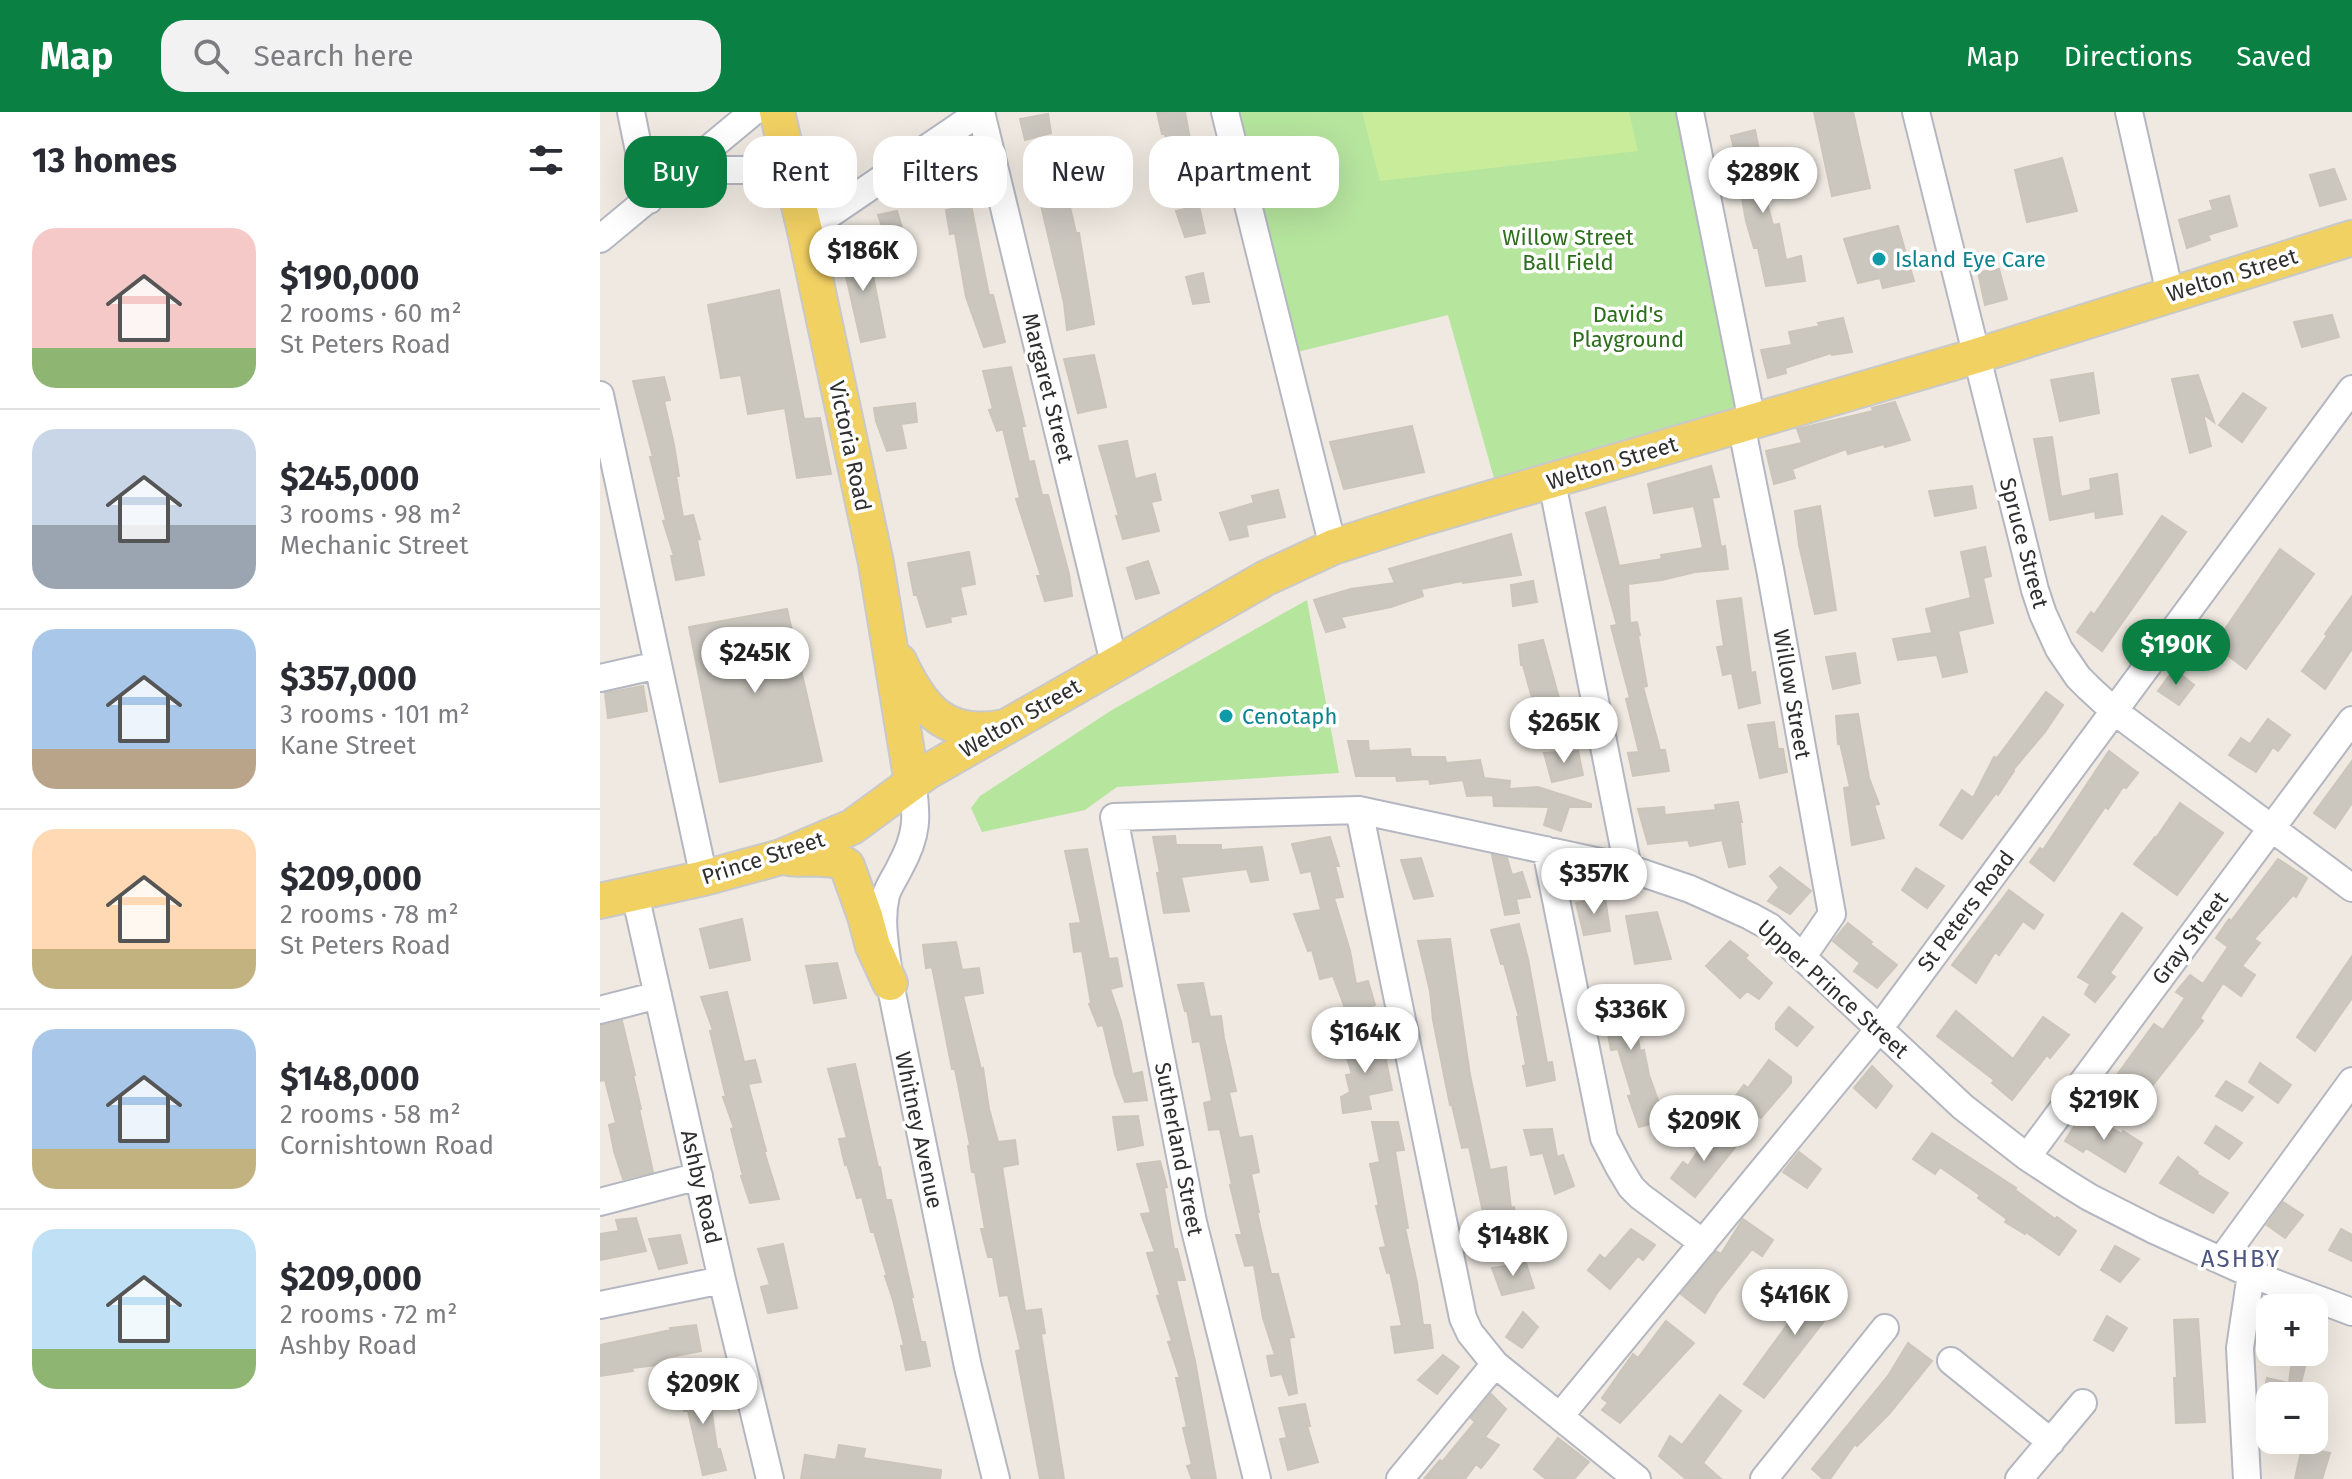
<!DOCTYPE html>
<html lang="en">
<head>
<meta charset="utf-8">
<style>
  :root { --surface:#fff; --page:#f2f2f3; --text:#2b2b33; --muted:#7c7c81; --line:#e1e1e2; --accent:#0b8043 }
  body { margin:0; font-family:"Fira Sans",sans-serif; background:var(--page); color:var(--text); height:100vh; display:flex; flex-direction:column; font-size:30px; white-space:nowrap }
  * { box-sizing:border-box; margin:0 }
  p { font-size:26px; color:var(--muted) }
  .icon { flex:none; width:44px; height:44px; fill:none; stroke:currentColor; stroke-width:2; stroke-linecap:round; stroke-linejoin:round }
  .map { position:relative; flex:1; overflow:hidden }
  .drawer { display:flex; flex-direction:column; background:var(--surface); width:600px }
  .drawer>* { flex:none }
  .banner { position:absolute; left:24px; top:24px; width:760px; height:72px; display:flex; gap:16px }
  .tools { position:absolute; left:1656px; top:1182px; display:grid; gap:16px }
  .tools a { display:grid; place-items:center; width:72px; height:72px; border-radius:16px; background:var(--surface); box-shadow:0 8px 32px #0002; font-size:40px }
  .price { position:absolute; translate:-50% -68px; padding:0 18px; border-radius:28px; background:#fff; color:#222; font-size:26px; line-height:52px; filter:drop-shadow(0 2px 4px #0008) }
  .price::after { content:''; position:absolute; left:50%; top:48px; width:24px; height:18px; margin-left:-12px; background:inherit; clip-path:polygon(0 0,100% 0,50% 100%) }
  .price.active { background:var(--accent); color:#fff }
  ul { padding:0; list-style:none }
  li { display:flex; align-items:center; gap:24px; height:200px; padding:0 32px }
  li+li { border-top:2px solid var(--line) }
  li span { display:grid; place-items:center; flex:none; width:224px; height:160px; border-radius:24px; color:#555 }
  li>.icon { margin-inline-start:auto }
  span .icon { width:96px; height:96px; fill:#fffc; stroke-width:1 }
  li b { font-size:34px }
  h2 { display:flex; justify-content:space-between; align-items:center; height:96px; padding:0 32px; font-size:34px }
  .chip { padding:0 28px; border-radius:24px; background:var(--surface); box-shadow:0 8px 32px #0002; font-size:28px; line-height:72px }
  .chip.active { background:var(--accent); color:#fff }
  header { display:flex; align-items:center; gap:48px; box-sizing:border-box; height:112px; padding:0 40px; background:var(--accent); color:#fff }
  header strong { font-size:38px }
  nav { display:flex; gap:44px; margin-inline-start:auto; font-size:28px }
  .search { width:560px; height:72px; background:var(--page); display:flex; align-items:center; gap:20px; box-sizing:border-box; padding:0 28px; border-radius:24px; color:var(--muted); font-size:30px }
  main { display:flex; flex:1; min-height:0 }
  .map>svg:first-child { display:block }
</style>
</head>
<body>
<header>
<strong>Map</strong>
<div class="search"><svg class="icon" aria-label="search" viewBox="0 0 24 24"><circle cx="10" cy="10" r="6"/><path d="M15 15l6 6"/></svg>Search here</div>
<nav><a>Map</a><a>Directions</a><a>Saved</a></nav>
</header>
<main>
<section class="drawer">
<h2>13 homes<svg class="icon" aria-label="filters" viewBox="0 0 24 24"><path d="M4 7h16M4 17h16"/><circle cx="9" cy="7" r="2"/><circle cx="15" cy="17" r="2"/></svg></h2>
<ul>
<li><span style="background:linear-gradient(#f6c9c9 75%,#8fb573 0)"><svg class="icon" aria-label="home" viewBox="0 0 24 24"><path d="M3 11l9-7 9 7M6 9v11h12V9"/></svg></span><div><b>$190,000</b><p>2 rooms · 60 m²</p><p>St Peters Road</p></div></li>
<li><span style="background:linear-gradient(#c9d6e8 60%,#9aa5b1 0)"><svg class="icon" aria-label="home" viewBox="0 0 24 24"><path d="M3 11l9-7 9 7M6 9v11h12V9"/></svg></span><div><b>$245,000</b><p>3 rooms · 98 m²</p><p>Mechanic Street</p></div></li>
<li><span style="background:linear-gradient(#a9c7e8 75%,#b9a48a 0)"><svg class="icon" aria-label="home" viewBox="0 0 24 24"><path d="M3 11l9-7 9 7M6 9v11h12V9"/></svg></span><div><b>$357,000</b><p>3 rooms · 101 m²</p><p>Kane Street</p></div></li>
<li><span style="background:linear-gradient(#ffd9b3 75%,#c2b280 0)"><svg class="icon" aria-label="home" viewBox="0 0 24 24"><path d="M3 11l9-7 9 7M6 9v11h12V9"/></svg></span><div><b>$209,000</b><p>2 rooms · 78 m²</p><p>St Peters Road</p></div></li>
<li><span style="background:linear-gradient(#a9c7e8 75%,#c2b280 0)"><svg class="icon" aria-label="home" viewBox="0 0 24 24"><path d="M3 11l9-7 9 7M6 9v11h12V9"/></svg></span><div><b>$148,000</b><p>2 rooms · 58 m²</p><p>Cornishtown Road</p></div></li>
<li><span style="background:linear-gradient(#bfe0f5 75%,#8fb573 0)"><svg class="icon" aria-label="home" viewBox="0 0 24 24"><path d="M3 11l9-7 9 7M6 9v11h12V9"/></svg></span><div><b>$209,000</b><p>2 rooms · 72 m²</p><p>Ashby Road</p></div></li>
</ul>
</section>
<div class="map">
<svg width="1752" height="1367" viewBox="0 0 1752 1367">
  <rect width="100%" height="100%" fill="#efe9e1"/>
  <!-- green -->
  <path fill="#b6e59e" d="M625,0h457l57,315 -240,69 -51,-181 -163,40z
    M707,488l32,173 -222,14 -32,23 -103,22 -11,-24 9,-12 132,-86z"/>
  <!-- pitch -->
  <path fill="#c9ec9a" d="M762,0h267l9,39 -258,30z"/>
  <!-- building -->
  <path fill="#cbc7bf" stroke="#cbc5ba" stroke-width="2" d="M557,0h28l10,54 -23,5 -7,-37h-3z
    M1214,0h39l17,76 -38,8z
    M448,2l3,19 -26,7 -5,-21z
    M1155,18l12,59h-4l10,36 6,-1 7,36 15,-4 4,25 -39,5 -8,-38h-4l-8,-27 -4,-23 3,-1 -14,-61z
    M1462,46l15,53 -50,11 -12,-52z
    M460,52l16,69h3l15,91 -27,6 -3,-27 -32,-136z
    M1734,57l12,30 -26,7 -10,-31z
    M365,63l24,120h4l12,47 -21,5 -18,-50 -11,-64 -5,1 -4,-24 7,-1 -8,-31z
    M1629,84l8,30 -29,9 2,5 -23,8 -8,-28 34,-10 -3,-9z
    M599,94l6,27 -20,4 -9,-26z
    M297,99l8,27 -17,5 -10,-28z
    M1298,114l16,55 -31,7 -3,-10 -22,5 -14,-44z
    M267,133l18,92 -24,5 -21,-92z
    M1399,157l8,30 -22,6 -7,-33z
    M603,161l6,29 -16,2 -7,-27z
    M179,178l25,129 16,-1 11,56 -34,4 -12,-70 -37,6 -7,-39 -20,3 -13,-73z
    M1732,203l7,22 -37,10 -8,-25z
    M1243,206l9,34 -20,3 -1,-2 -46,15 1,5 -18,5 -7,-28 31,-5 -3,-13 31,-6 -2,-3z
    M494,243l12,52 -28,6 -14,-54z
    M411,255l14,59h-4l8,36 5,-1 8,34h6l21,79 3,22 -27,5 -8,-25h4l-25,-77 4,-1 -17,-69 -6,2 -8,-21 4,-1 -10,-38z
    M1493,261l6,40 -39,8 -9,-41z
    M1598,263l16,47 -11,-8 8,32 -21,7 -18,-74z
    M64,265l6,23 -6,1 10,44 5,31h-3l7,41 10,-2 7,24 -3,1 7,35 -28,5 -5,-24h3l-11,-35 3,-1 -16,-63h3l-20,-76z
    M1643,281l23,15 -24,34 -23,-17z
    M1295,290l15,38 -25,7 -1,-3 -36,10 -2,-5 -54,20 3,9 -21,6 -8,-33 36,-8 -5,-14 76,-18 -1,-3z
    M315,291l2,19 -16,2 5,24 -19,3 -11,-30 -2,-13z
    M812,314l12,46 -80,17 -14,-47z
    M1452,325l9,60 30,-7 -1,-11 27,-5 5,40 -26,4 -1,-7 -45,9 -16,-81z
    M527,329l8,38 20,-5 6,26 -10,2 8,29 -36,8 -7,-23h3l-20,-70z
    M1111,354l8,31 -7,1 9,49 4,-1 3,23 -33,3 -33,8 -34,4 2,39 7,-1 3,13 -2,1 9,50 -4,1 17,63h5l4,21 -36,5 -5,-23 11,-1 -13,-53 4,-1 -19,-72 6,-1 -31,-112 19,-6 14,59 43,-7 -1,-4 42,-7 -9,-42 -40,7 -6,-29z
    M1372,374l4,22 -41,8 -6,-25z
    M678,378l7,27 -39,8 2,11 -18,4 -10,-27 34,-10 -2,-7z
    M1220,394l16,104 -21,4 -16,-69 -4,-34z
    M1562,404l24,16 -84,119 -25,-19 14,-20 3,3z
    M911,422l10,41 -58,8 -1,-2 -41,8 2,7 -32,11 -50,10 4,10 -19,5 -12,-32 37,-11 44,-6 -6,-14z
    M1385,435l6,29 -8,2 10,45 -35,8 9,41 -24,5 -6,-22 -39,5 -5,-21 39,-6 -6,-24 45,-11 -10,-46z
    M1680,437l34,25 -68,95 -32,-24z
    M369,440l6,32 -15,3 6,27 -16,3 1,5 -24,5 -10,-32h-3l-6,-32z
    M548,449l11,32 -23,6 -9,-31z
    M933,469l4,21 -24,4 -2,-21z
    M1752,484v53l-27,40 -23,-18 25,-35 -2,-2z
    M1141,486l10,75 4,-1 5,31 -21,5 -7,-35 -9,2 -6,-28 7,-1 -7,-45z
    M187,497l35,152 -102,21 -31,-155z
    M943,528l19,69 -26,4 -13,-48h-2l-2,-20z
    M1255,541l5,30 -27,6 -7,-32z
    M1574,557l20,16 -15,20 -21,-14z
    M43,574l4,25 -39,7 -3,-25z
    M1446,580l17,13 -18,27 -32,38 1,1 -16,24 -2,-2 -34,46 -22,-14 22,-35 11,8 21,-41 3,1z
    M1258,602l11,64 10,26 -5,1 10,33 -32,7 -8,-57 6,-1 -10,-44 -2,1 -2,-28z
    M1668,607l22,16 -12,16 -5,-4 -17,25 -27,-17 12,-17 9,6z
    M1174,610l4,27h5l4,23 -27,6 -12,-53z
    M748,629h20l1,10 41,-2 1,8h34l1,6 34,-3 4,18 26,3 -1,8 29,-2 53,17v3h-22l-8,24 -17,-6 5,-18 -55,-1 -1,-11 -26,1 -4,-16 -33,4 -1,-5 -32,2 -1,-5h-40z
    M978,639l5,24 -31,7 -8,-29z
    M1509,639l29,22 -12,15 -3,-1 -15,22 -3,-2 -51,74 -24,-19 10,-14 3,2z
    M1752,649v42l-17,25 -21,-15z
    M1138,690l4,20h-2l5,42 -16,3 -7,-27 -32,6 -2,-6 -40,4 -10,-35 26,-2 1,8 51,-5 -1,-5z
    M1580,691l43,30 -46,62 -43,-31 21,-27 1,1z
    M575,724l1,9h45v5l41,-3 6,33 -17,2 -4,-13 -66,8 8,34 -25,2 -7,-40h3l-7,-36z
    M730,725l9,29h-4l8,31 -9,1 16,53 6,33 12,-3 7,24 -27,11 -15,-40 -13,3 -8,-29 -4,1 -14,-37 27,-4 -10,-39 -10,2 -9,-29z
    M487,737l22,110 8,-1 5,28 -12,3 11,32 11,53 10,-2 5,28 -22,2 -10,-27 -12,-50 -5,1 -9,-22 2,-1 -9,-52 -8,1 -4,-28 11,-1 -16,-72z
    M892,743l15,3 5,17 10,-3 8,25 -14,2 3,14 -14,2z
    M821,746l12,38 -19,3 -13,-39z
    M1678,747l29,19 -11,19 -3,-2 -39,44 6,4 -18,23 13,9 -14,21 -18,-13 -23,35 3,3 -61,78 -28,-20 40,-55 9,6 22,-32 -9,-6 14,-17 13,9 25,-37 -12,-9 13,-19 2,2z
    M1180,755l31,24 -21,23 -22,-13 11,-14 -9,-11z
    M1316,756l28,18 -17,22 -25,-18z
    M1409,778l34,25 -9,14 -11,-8 -24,34 -4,-3 -19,31 -24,-18z
    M1005,785l5,34 -26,4 -8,-32z
    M1057,800l14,47 -36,5 -9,-48z
    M1522,801l20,15 -32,45 5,4 -20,25 -10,-8 5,-10 -12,-7z
    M142,807l8,41 -40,8 -10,-39z
    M1248,811l24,19 -2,2 27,21 -20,23 -23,-17 6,-8 -27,-22z
    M919,812l9,35 19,104 5,-1 3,18 -28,6 -4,-20 3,-1 -9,-48h2l-15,-53h-3l-10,-34z
    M850,827l20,136 20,95 16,-3 5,41 3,-1 4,23 -34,2 -1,-20 -14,-65 -7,1 -10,-43h-2l-17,-85 -3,-29 -12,-50z
    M1130,829l18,14 -3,3 27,25 -13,16 -12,-8 -7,7 -34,-32z
    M356,830l6,28 17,-2 4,25 -20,3 18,73 2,-1 6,41 9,33 17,-2 3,24 -16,3 23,144 16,-2 4,24 -4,1 23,145h-24l-24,-128 5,-1 -13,-55 -8,1 -7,-39h-5l-7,-28h4l-10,-57h-3l-4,-26 2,-1 -15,-76h-3l-20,-102 -6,1 -3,-23z
    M1752,844v42l-37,53 -18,-14z
    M237,851l9,35 -32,5 -8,-37z
    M603,871l7,34 11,-1 3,22 12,53 -7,1 10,46 13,-2 7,36 -8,2 8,38h-2l14,62h7l16,63 -5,1 8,55 -8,2 -7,-21 -11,2 -4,-20 8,-1 -12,-37 -9,-53 -9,1 -9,-31h6l-12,-50h2l-12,-56 -11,1 -5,-27 8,-2 -12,-60 -7,1 -6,-32 -2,1 -7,-26z
    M1036,873l5,20 -8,2 7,44 4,-1 5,25 16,45 -26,7 -11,-31 4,-1 -14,-46 -7,1 -11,-59z
    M127,880l17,70 11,-2 6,22 -13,2 18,67h-2l15,48 -29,4 -9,-27h2l-12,-47 3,-1 -11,-31h3l-16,-66 3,-1 -12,-33z
    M1189,895l24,20 -16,19 -21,-17v-6z
    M1356,899l57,48 30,-42 26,18 -19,23 -3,-3 -35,45 -20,-17 2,-3 -57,-44z
    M22,909l13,54h-2l8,34h-2l14,63 -30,7 -9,-28 -5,-26 7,-2 -11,-43 -5,1v-55z
    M782,929l10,49 -24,5 3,14 -28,4 -2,-16 9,-5 -4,-17 6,-1 -9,-29z
    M1169,948l22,17v6l-30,35 -27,-20 10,-13 4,3z
    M1660,951l31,22 -13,18 -29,-21z
    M255,952l23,103h2l6,33h5l22,97h-2l10,45h4l5,24 -24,4 -5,-24 3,-1 -11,-45 -8,-24h2l-13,-44h-3l-9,-35 -5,1 -10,-34 -2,1 -6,-26 8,-1 -19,-69z
    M1272,954l20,20 -16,22 -22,-20z
    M1626,969l27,16 -11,14 -26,-15z
    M1483,1000l39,22 1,-3 19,12 -17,29 -39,-24 -3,4 -18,-11z
    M538,1004l5,29 -25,5 -5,-33z
    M772,1010h26l6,28 -9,1 13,77h-3l12,55 6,42h7l3,23 -38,5 -4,-26 11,-1 -12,-54 -3,1 -7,-25 6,-1 -10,-41h3l-9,-42 10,-2z
    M1616,1014l26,17 -13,16 -24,-16z
    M1113,1016l24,17 -42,52 -24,-19 12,-16 5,4z
    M952,1017l5,28 6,-2 11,31 -19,8 -12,-41 -12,2 -7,-25z
    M1332,1021l84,55 -2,1 41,30 2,-2 19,14 -17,24 -33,-23 -1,2 -20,-12 2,-3 -29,-21 2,-3 -40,-28 -5,7 -22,-15z
    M1199,1040l22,17 -14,19 -24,-16z
    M1578,1045l20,15 -1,2 31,19 -15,20 -53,-30z
    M560,1049l7,26 -3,1 10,61h3l8,31h-9l19,81 21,118h-24l-5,-13 5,-1 -9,-37 4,-1 -11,-49h4l-12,-36 4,-1 -15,-45 3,-1 -13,-42 8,-1 -14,-38 10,-1 -14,-49z
    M1683,1090l20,13 -18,23 -18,-13z
    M36,1106l10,33 -46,9v-26l19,-3 -3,-11z
    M1143,1107l30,21 -11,16 -10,-7 -35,44 -12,20 -24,-19 35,-43 5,3z
    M1031,1117l24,16 -12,15 -5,-4 -28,33 -22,-19 12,-15 5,4z
    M1741,1117l11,6v26l-23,-11z
    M80,1123l7,28 -28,6 -10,-30z
    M183,1132l14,64 -29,5 -7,-26 9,-2 -12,-36z
    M1515,1134l24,13 -19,23 -19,-12z
    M926,1151l8,25 -32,7 -10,-27z
    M1222,1165l24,16 -82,105 -20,-14z
    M923,1200l15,15 -16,21 -16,-11z
    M1507,1204l20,12 -14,23 -19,-11z
    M1598,1207l7,103 -29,1 -2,-45h3l-3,-58z
    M1066,1209l28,22 -74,80 -18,-13 6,-7 -6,-5 31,-44 5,4z
    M96,1213l5,26 -36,7 1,6 -34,4 1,3 -33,5v-31l71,-15 -1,-2z
    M1308,1231l24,18 -43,53 -32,32 -2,-2 -25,35h-7l-11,-10 76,-93z
    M1693,1240h16l-9,34 18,3 -1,7h-54l4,-18 22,5z
    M843,1243l16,12 -22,27 -19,-14z
    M108,1271l6,24h-3l6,42h3l6,21 -23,5 -15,-64h-4l-7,-22z
    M891,1282l15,15 -21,28 14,8 -18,23 -5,-4 -11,15h-41l16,-19 2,2 33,-40 -4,-4z
    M1120,1283l21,16 -38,52 18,16h-35l-27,-23 11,-20 12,9z
    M705,1292l5,22h-3l11,36 -30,8 -8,-31 7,-1 -8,-30z
    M958,1326l31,24 -15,17h-28l-12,-10z
    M239,1333l26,4 -2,9 78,12 -1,9h-139l4,-24 31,5z
    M1702,1335l28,6 -8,26h-27z"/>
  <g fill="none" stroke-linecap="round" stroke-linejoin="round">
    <!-- minor casing -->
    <g stroke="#b4b7c1" stroke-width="30">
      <path id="minor" d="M31,0l18,88
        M381,0l133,551
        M625,0l108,435
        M1090,0l62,309
        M1316,0l119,478 8,24 16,35 19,28 11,11 25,23 238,177
        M1529,0l41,182
        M77,67l42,-9h29l49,27
        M205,119l175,-119
        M0,127l153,-127
        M0,283l104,483
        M1141,312l29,145 62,345 -29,42
        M952,370l76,386
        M0,566l58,-13
        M312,671c6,34 5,53 -12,84 -4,9 -11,18 -14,28 -7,29 1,59 4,88l78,384 28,112
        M759,698l104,508 7,15 25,31 142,115
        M946,738l58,288 15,29 12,20 9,9 63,47
        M35,782l87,386 48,199
        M0,898l58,-15
        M1427,1045l325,-437
        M0,1090l99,-26
        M1622,1147l130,-178
        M0,1193l122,-25
        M1351,1249l100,81
        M960,1304l319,-387 473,-640
        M657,1367l-64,-257 -79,-405 245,-7 269,58 62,21 60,27 20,11 193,180 64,50 41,27 21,13 65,33 97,44 101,38
        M800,1367l95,-115
        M1164,1367l121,-151
        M1419,1367l64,-76
        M1647,1367l-7,-131 11,-74"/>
    </g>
    <!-- major casing -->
    <g stroke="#c9c9c9" stroke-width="38">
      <path id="major" d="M177,0l28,119 71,332 36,220
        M299,549c23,49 47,78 105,66
        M189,746c18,3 44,-4 58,8l18,50 8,30 17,37
        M0,789l104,-23 77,-21 71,-30 75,-55 339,-194 67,-31 90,-29 553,-162 376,-118"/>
    </g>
    <!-- minor -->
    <use href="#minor" stroke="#fff" stroke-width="26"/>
    <!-- major -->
    <use href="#major" stroke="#f2d163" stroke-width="34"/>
  </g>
  <!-- markers -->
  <g fill="#0f9aa8" stroke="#fff" stroke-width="3">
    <circle cx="1279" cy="147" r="8"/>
    <circle cx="626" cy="604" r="8"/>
  </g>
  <g text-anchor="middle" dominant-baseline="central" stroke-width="7" stroke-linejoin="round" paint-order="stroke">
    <!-- park labels -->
    <g font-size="22" fill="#2c6e1b" stroke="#fff">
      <text x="968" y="125">Willow Street<tspan x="968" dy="25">Ball Field</tspan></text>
      <text x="1028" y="202">David's<tspan x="1028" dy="25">Playground</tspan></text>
    </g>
    <!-- culture labels -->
    <g font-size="22" fill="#0d838f" stroke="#fff" text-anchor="start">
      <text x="1295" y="147">Island Eye Care</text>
      <text x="642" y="604">Cenotaph</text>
    </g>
    <!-- street labels -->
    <g font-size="22" fill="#2e2e2e" stroke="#fff">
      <text transform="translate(1632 163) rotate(-17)">Welton Street</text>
      <text transform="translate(448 276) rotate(76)">Margaret Street</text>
      <text transform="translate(250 334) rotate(78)">Victoria Road</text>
      <text transform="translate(1012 351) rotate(-17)">Welton Street</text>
      <text transform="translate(1424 431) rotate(75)">Spruce Street</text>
      <text transform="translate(1192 582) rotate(80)">Willow Street</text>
      <text transform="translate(420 606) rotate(-30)">Welton Street</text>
      <text transform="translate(163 746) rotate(-18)">Prince Street</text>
      <text transform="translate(1366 799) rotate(-53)">St Peters Road</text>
      <text transform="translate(1590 826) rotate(-53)">Gray Street</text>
      <text transform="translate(1233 877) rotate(42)">Upper Prince Street</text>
      <text transform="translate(319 1018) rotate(78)">Whitney Avenue</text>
      <text transform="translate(579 1037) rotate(79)">Sutherland Street</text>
      <text transform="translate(101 1075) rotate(77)">Ashby Road</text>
    </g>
    <!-- neighbourhood labels -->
    <g font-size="24" letter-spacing="2" fill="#4d5680" stroke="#fff">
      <text x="1641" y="1147">ASHBY</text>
    </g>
  </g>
</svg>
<div class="tools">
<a>+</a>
<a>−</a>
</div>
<b class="price" style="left:1163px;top:103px">$289K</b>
<b class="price" style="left:263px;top:181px">$186K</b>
<b class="price active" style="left:1576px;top:575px">$190K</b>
<b class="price" style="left:155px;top:583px">$245K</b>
<b class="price" style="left:964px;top:653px">$265K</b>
<b class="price" style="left:994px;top:804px">$357K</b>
<b class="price" style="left:1031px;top:940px">$336K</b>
<b class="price" style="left:765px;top:963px">$164K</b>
<b class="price" style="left:1504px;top:1030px">$219K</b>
<b class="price" style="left:1104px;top:1051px">$209K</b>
<b class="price" style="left:913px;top:1166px">$148K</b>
<b class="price" style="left:1195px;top:1225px">$416K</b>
<b class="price" style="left:103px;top:1314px">$209K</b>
<div class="banner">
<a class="chip active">Buy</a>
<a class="chip">Rent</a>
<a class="chip">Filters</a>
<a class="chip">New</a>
<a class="chip">Apartment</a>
</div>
</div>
</main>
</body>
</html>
